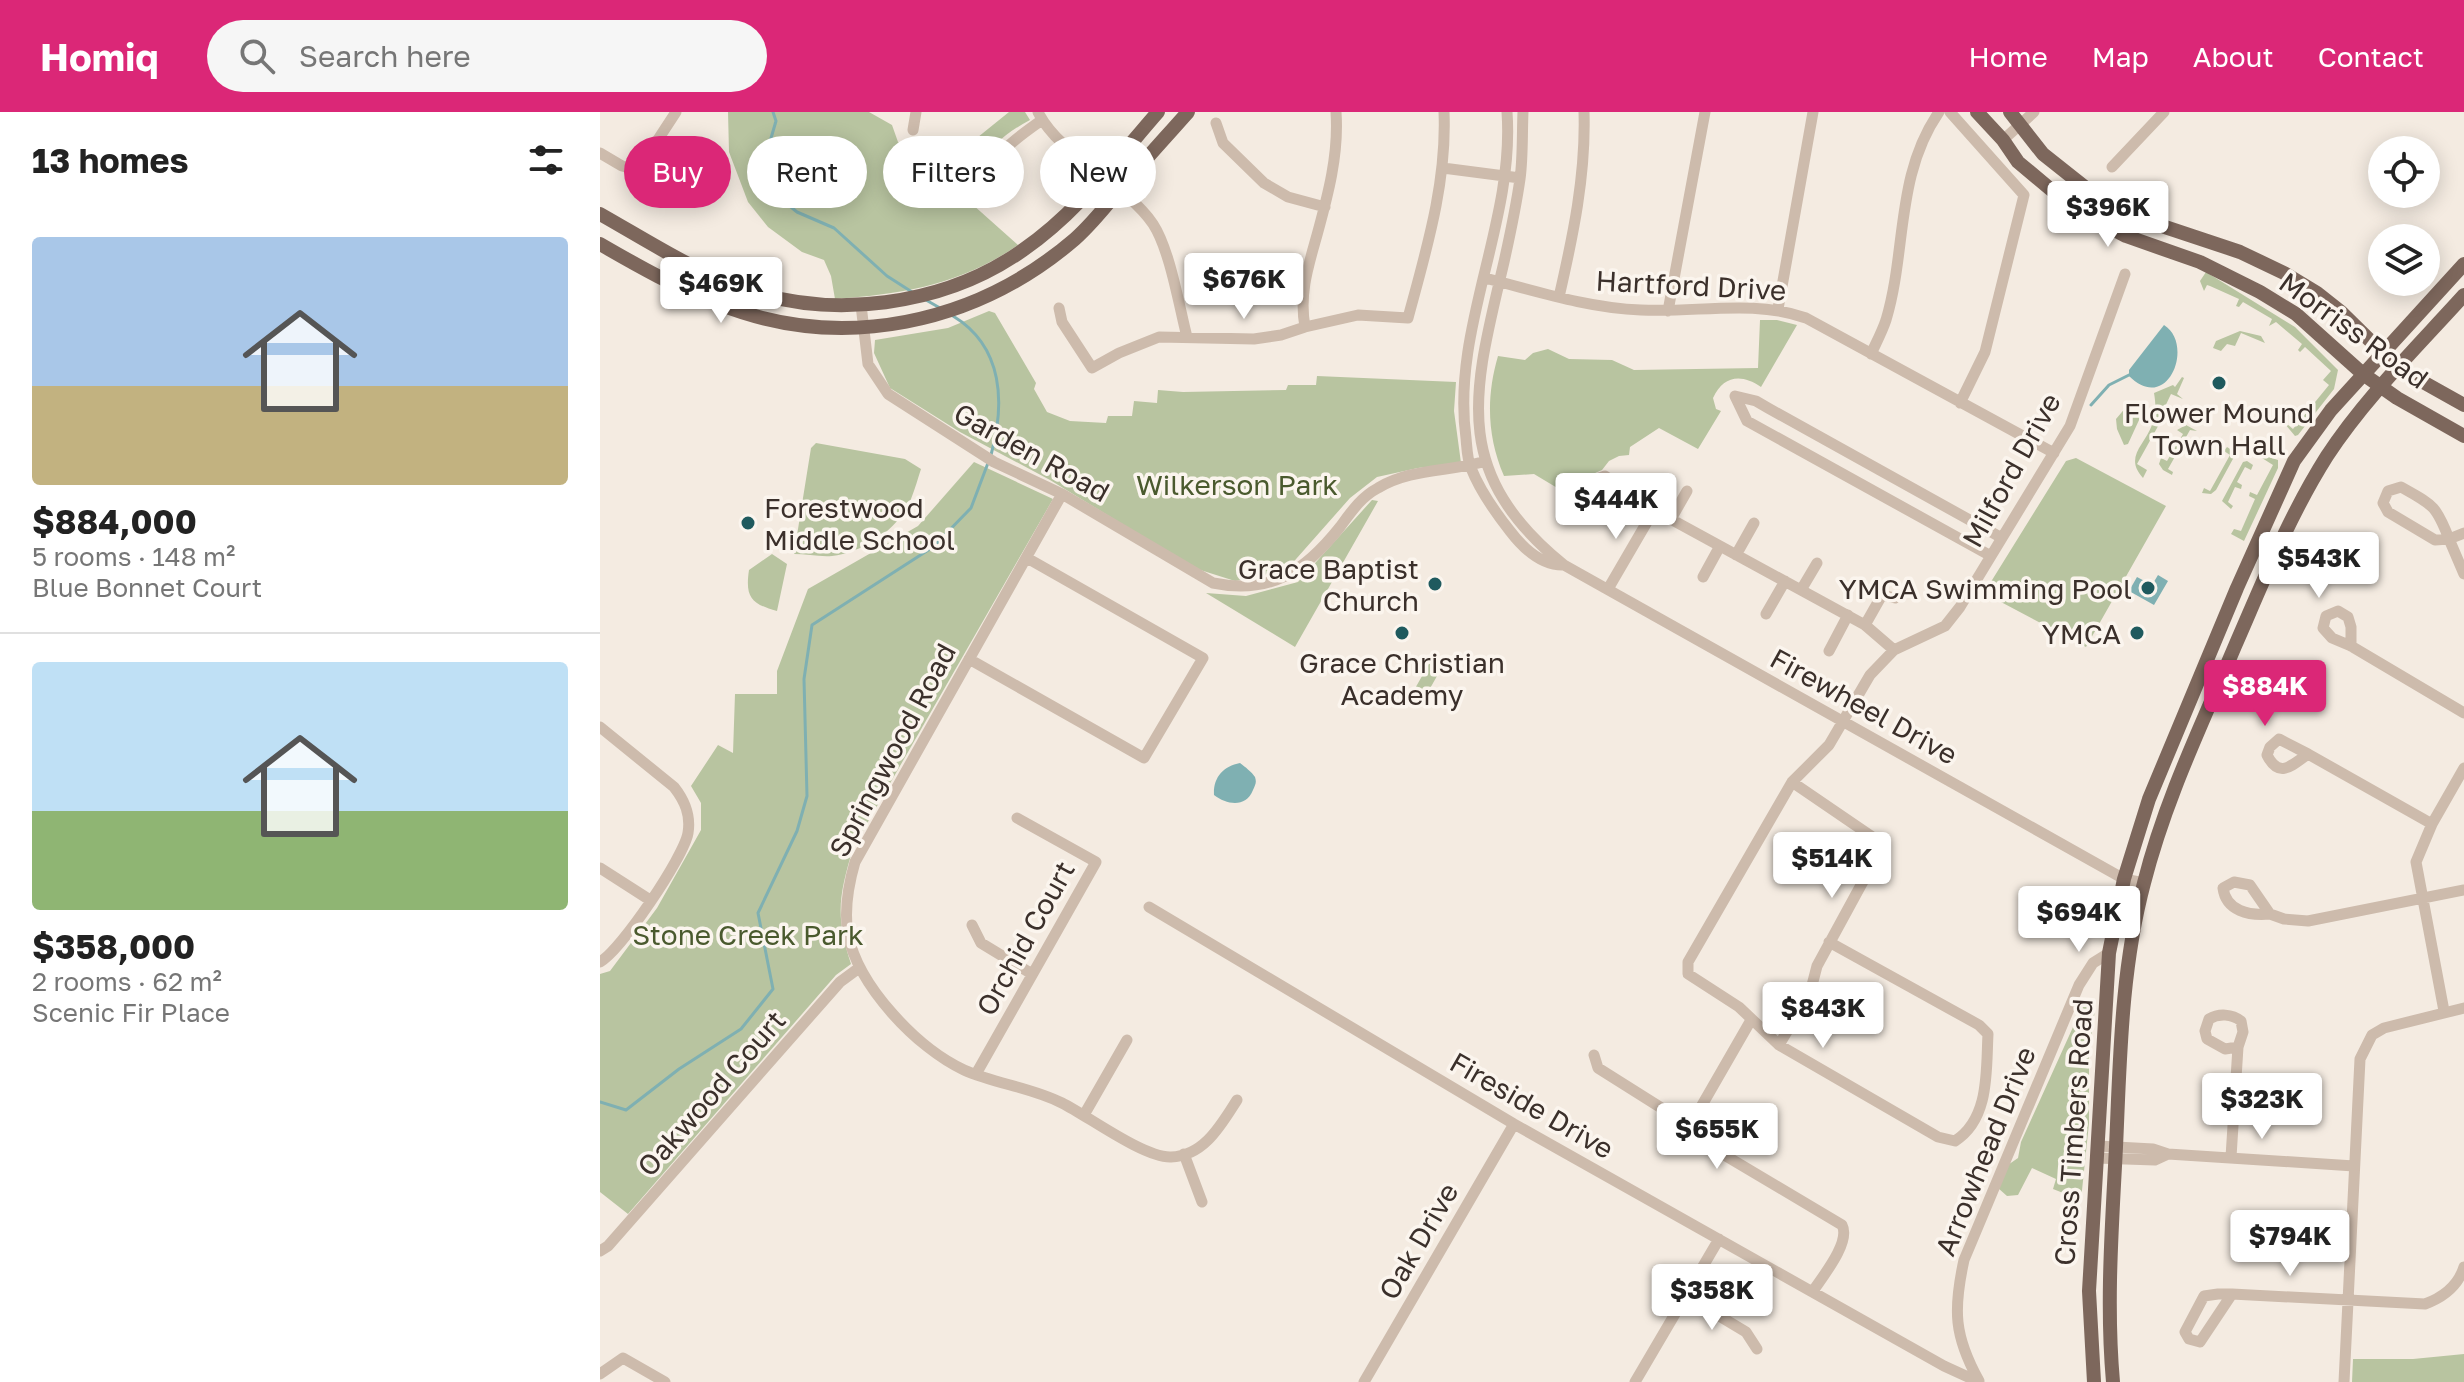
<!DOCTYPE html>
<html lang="en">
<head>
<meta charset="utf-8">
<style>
  :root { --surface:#fff; --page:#f6f6f6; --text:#222; --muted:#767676; --line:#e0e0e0; --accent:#db2777 }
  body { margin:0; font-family:"Golos Text",sans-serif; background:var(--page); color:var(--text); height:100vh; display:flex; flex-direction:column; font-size:30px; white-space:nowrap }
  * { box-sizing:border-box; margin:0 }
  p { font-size:26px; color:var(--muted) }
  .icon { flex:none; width:44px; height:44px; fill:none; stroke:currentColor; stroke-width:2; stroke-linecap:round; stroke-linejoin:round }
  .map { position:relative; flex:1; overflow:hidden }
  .panel { display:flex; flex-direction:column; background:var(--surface); width:600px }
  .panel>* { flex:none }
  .top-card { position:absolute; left:24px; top:24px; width:760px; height:72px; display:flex; gap:16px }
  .controls { position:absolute; left:1768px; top:24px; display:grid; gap:16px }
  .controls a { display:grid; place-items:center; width:72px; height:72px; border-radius:50%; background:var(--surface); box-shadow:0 4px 20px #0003; font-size:40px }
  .price { position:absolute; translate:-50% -68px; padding:0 18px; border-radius:8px; background:#fff; color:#222; font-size:26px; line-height:52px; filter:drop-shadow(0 2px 4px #0008) }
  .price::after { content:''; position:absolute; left:50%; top:48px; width:24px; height:18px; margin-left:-12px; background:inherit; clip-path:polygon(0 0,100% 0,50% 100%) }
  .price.current { background:var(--accent); color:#fff }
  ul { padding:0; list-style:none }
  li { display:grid; align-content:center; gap:16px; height:424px; padding:0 32px }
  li+li { border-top:2px solid var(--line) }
  li span { display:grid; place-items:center; height:248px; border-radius:8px; color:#555 }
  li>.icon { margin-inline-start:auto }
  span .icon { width:144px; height:144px; fill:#fffc; stroke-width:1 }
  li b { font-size:34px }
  h2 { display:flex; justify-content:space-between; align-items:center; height:96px; padding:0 32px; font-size:34px }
  .chip { padding:0 28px; border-radius:36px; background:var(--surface); box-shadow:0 4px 20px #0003; font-size:28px; line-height:72px }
  .chip.current { background:var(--accent); color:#fff }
  header { display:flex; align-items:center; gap:48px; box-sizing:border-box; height:112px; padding:0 40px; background:var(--accent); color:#fff }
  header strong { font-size:38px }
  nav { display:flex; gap:44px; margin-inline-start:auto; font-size:28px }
  .search { width:560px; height:72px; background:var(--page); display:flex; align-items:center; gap:20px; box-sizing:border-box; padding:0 28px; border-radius:44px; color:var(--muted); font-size:30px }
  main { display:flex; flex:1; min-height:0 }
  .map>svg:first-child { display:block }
</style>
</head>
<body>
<header>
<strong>Homiq</strong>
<div class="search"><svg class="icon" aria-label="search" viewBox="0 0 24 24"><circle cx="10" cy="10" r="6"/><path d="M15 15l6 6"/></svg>Search here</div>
<nav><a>Home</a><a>Map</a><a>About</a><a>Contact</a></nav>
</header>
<main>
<section class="panel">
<h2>13 homes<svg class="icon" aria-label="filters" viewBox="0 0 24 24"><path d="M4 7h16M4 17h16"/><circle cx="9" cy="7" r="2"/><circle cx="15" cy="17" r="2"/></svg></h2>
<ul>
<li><span style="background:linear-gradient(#a9c7e8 60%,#c2b280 0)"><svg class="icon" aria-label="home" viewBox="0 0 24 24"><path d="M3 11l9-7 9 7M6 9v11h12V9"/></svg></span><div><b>$884,000</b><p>5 rooms · 148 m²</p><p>Blue Bonnet Court</p></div></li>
<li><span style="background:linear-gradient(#bfe0f5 60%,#8fb573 0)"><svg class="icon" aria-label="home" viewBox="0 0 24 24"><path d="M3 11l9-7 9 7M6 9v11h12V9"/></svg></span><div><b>$358,000</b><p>2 rooms · 62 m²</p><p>Scenic Fir Place</p></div></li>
</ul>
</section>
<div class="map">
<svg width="1864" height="1270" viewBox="0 0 1864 1270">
  <rect width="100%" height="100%" fill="#f4ebe1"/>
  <!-- green -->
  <path fill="#b8c4a0" d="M128,0h141l23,13 6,17 19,4 10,-4 30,12 52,-42h16l5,8c-23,12 -39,26 -52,47l-11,4 -5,15 10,18 46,41c-58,40 -115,49 -183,54l-4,-23 -7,-16 -22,-8 -34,-25 -20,-25 -19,-50z
    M1606,160l89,55 43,43 -4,19 -36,46 -3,1 -10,-12 -13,-8 4,-1 17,14 36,-44 -6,-5 8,-9 -26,-24 -5,5 -2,-2 4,-6 -26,-22 -7,4 3,-7 -29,-17 -4,5 -3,-1 3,-7 -29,-13 -3,-1 -3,6 -4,-10z
    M389,199l6,2 41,70 -2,6 13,23 23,9 36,2 2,-7h24l2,-15 23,2 1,-13 25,2 103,-2 2,-5h28l1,-9 139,6 -2,29 7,52 -43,5 -41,9 -27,21 -61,69 -34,11 -20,3 -41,-13 -144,-88 -90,-48 -70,-44 -16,-35 1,-13 73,-12z
    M1160,208h17l20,5 -36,62c-20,-14 -38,-11 -48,11l3,11 5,2 -23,38 -39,-21 -29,19 -1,8 -10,1 -10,5 -7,9 -43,19 -25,-15 -30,2c-17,-40 -18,-79 -6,-120l27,4 8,-7 15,-4 21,10 43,1 22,10 124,-2z
    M1640,219l21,5 4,7 -24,-10 -6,13 -8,-2 -6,7 -8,-3 3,-7z
    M1582,265l2,1 -7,16 6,5 -12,-5 -9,19v6l-25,45 10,6 -4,8c-19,-21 1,-32 9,-53 4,-11 4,-21 2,-32l19,-8 2,2z
    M1538,292l7,3 -17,37 -4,1 -7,-16 -1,-10 11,-13z
    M1586,313l11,6 -7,-1 -22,39 5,3 -1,3 -9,-5 -4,-6 2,-6 6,3 16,-27 -6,-4z
    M216,331l89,16 16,10c-3,9 -6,20 -10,30 -12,30 -47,53 -79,57 -12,1 -26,-2 -38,-2l17,-106z
    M1627,335l6,4 1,6 -18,33 -5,4 -9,-1 2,-5 6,3 20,-36 -6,-4z
    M1653,337l12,7 13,4v8l-34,73 -13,-7 3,-5 7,2 14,-32 -6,-3 1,-4 7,3 16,-30 -19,-12z
    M1476,346l90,48 -80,141 -102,-54 82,-132z
    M1647,349l6,4 -2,5 -6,-3 -8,15 5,3 -1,4 -6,-2 -7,15 5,4 -2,3 -9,-8 21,-39z
    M374,350l79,37 -200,349c-14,48 -18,67 -2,116l-15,11 -208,239 -28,-22v-218l10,-3 47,-63 44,-78v-27l-10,-17 27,-41 15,8 2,-59h42v-23l31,-82 110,-63z
    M772,388l6,1 -83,146 -89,-54 40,3 52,-14z
    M172,442l15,10 -10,47c-26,-7 -32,-14 -28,-41z
    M830,550l11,7 -17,30 -11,-7z
    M1483,893l12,4 -6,45v69l-8,77 -28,-11 3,-10 -24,-11 -14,27 -11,1 -9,-8 7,-21 13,-9 3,-16z
    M1864,1242v28h-112l1,-23h60z"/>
  <!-- water -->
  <path fill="#7fb0b2" d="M1564,213c31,19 4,90 -35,51v-6z
    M1558,463l10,6 -14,24 -25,-14 8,-14 15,8z
    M640,651c5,4 12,9 15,14 2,6 0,8 -2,13 -7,18 -26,15 -39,5 -1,-17 9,-29 26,-32z"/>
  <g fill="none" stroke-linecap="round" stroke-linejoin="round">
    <!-- stream -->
    <path stroke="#7fb0b2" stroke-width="3" d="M173,0l3,9 -7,24 11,53 17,14 37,16 53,48 25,16
      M326,188l14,8
      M353,204c51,31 52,88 38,139
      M1491,293l18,-20 22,-11
      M0,990l26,8 53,-41 62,-40 32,-40 -15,-76 39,-82 10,-35 -3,-117 8,-54 121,-78 38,-39 17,-45"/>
    <!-- minor -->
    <path stroke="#cdbbac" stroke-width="11" d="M438,0c21,43 87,71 115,112 17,26 26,82 34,113
      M907,0c8,111 -56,216 -41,326 1,10 1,21 5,30 9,23 24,44 39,63 13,17 31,35 54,34
      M923,0c-1,22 0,45 -3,67 -4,28 -10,56 -16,83 -30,128 -56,209 60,303l560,314 20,4
      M1350,0l74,83 -39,157 -25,51
      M616,11l7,20 41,40 24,14 37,10
      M313,18l3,-18
      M1403,28l31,-28
      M0,41l22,13 16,4 38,-58
      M1512,55l52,-55
      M843,56l77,10
      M382,76c16,-37 27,-45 60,-68
      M885,166c51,13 103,30 156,32 56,3 112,-11 165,8l248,135
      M959,185c14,-61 27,-122 25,-185
      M261,193l7,59 20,30 106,68 68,32 151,89c58,12 92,-12 127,-56 11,-15 21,-30 38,-39 33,-20 72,-16 108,-27
      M459,196l3,14 30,46 27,-15 40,-16 95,2 27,-4 24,-8 53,-12 50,3c18,-67 39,-135 36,-206
      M1178,197l35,-197
      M1068,199l37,-199
      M705,215c-6,-33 3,-60 12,-92 11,-40 22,-81 19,-123
      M1271,242c5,-11 11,-22 15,-34 21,-70 9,-144 53,-208
      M1801,375c32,18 35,18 48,52l-14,1 -47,-28 -5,-9 5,-12z
      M462,382l-207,368c-7,24 -11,48 -7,72 10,52 69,114 116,136 31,14 67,17 98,33 26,13 82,55 109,54 33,-1 50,-32 66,-57
      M967,389l13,-16 25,-9 49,34 211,115 29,25
      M1071,407l16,-28
      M1864,421l-15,6 15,35
      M1136,443l18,-32
      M1391,444l-244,-135 -12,-25 21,5 12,7 234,130
      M1103,465l17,-31
      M1008,477l46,-79
      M1201,478l16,-27
      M1166,502l19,-33
      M1265,513l17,-30 13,3
      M1751,534v-19l-3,-10 -10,-6 -12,5 -3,12 9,10 19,8 113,67
      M1229,539l19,-36
      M369,547l175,99 59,-100 -176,-100
      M0,615l74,60c11,14 17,28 14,46 -4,24 -67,117 -88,129
      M1679,627l29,15c-17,12 -29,25 -41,1l3,-8z
      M1708,642l124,70
      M0,756l50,32
      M549,795l365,217 430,242 35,16
      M1670,802c-21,2 -44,-3 -47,-26l11,-6 16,3 20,29 14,5 24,2 156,-31
      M372,813l9,18 51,31
      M1229,830l150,83 9,9c-2,36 2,85 -33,107l-17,-4 -159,-92 -40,-38 -51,-33v-12l104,-180 37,-37 41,-70 24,-25 51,-24 15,-19 110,-181 55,-152
      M1844,899l-28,-149 16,-38 32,-56
      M1179,933l31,-52 7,-27 62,-114 -5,-14 -82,-56
      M994,943l4,13 92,58 36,30 116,69c9,17 -19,51 -29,66
      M376,962l120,-212 -79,-44
      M484,1003l43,-75
      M1090,1014l61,-106
      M1498,1034l55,3 15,5 186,12
      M584,1042l18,48
      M1631,1045l7,-110 5,-15 -2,-11c-9,-7 -22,-8 -32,-2l-4,12 2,8 18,10 13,-2
      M1496,1046l59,2 13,-6
      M0,1139l8,-5 232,-264 19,-14
      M1618,1182h14l-32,48 -11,-3 -4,-7 19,-36z
      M1632,1182l193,10c19,-7 33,-18 39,-37
      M1086,1184l60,36 11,17
      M0,1262l23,-16 42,24
      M1379,1269c-25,-45 -26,-71 -15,-121l115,-275 14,-22 16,-10
      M764,1270l150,-258
      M1035,1270l84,-143
      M1744,1270l16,-323 12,-24 12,-7 80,-20"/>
    <!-- major -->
    <path stroke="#7d675c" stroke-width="14" d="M1377,0l26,28 15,22 55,46 53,28 74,26 60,30 36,22 67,60 34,24 67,38
      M1410,0l33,42 58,46 64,27 75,25 44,21 33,20 24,19 57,56 66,37
      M0,102c46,26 89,54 139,73 91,34 205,19 284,-37 53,-36 93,-90 135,-138
      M0,132c38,22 77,44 119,60 123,49 257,20 356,-65 17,-15 31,-33 45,-50 22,-26 45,-51 68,-77
      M1494,1270l-5,-91 20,-338 15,-74 25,-80 88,-211 57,-127 37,-51 133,-146
      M1513,1270c-7,-79 -1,-156 3,-235 4,-88 5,-178 28,-264 21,-83 58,-159 91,-237 28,-64 54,-130 92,-190 38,-58 90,-109 137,-161"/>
  </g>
  <!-- markers -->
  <g fill="#1f5a5e" stroke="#fbf5ee" stroke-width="3">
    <circle cx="1619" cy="271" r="8"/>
    <circle cx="148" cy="411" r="8"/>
    <circle cx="835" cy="472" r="8"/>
    <circle cx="1548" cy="476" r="8"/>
    <circle cx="802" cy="521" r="8"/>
    <circle cx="1537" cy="521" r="8"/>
  </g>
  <g text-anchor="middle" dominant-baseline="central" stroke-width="7" stroke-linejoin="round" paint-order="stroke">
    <!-- street labels -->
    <g font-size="28" fill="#3b302b" stroke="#fbf5ee">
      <text transform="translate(1091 173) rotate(3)">Hartford Drive</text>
      <text transform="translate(1754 218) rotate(36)">Morriss Road</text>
      <text transform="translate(432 340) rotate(29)">Garden Road</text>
      <text transform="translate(1411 358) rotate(-61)">Milford Drive</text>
      <text transform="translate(1264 594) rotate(29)">Firewheel Drive</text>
      <text transform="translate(292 638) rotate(-62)">Springwood Road</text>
      <text transform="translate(425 826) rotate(-61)">Orchid Court</text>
      <text transform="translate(111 981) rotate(-49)">Oakwood Court</text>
      <text transform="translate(932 993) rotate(30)">Fireside Drive</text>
      <text transform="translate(1473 1020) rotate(-86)">Cross Timbers Road</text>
      <text transform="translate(1385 1039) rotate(-68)">Arrowhead Drive</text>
      <text transform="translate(818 1129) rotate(-60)">Oak Drive</text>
    </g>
    <!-- poi labels -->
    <g font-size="28" fill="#3b302b" stroke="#fbf5ee" text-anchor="end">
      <text x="1619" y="300" text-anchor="middle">Flower Mound<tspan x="1619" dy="32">Town Hall</tspan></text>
      <text x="164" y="395" text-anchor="start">Forestwood<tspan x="164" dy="32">Middle School</tspan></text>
      <text x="819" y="456">Grace Baptist<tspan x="819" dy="32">Church</tspan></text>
      <text x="1532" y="476">YMCA Swimming Pool</text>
      <text x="1521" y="521">YMCA</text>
      <text x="802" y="550" text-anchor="middle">Grace Christian<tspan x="802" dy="32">Academy</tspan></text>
    </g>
    <!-- park labels -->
    <g font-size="28" fill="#4a5a2e" stroke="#fbf5ee">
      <text x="637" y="372">Wilkerson Park</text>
      <text x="148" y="822">Stone Creek Park</text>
    </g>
  </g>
</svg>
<div class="controls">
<a><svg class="icon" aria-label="locate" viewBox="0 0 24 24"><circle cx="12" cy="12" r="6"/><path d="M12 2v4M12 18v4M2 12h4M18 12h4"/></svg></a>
<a><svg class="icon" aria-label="layers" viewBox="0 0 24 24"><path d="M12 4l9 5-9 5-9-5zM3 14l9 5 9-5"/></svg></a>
</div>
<b class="price" style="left:1508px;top:137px">$396K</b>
<b class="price" style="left:644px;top:209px">$676K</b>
<b class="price" style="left:121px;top:213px">$469K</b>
<b class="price" style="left:1016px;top:429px">$444K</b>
<b class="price" style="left:1719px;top:488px">$543K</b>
<b class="price current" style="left:1665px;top:616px">$884K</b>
<b class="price" style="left:1232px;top:788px">$514K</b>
<b class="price" style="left:1479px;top:842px">$694K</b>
<b class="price" style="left:1223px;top:938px">$843K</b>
<b class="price" style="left:1662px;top:1029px">$323K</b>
<b class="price" style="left:1117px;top:1059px">$655K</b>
<b class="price" style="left:1690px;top:1166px">$794K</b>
<b class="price" style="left:1112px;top:1220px">$358K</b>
<div class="top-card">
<a class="chip current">Buy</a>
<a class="chip">Rent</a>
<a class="chip">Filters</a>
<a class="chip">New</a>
</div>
</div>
</main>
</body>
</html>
